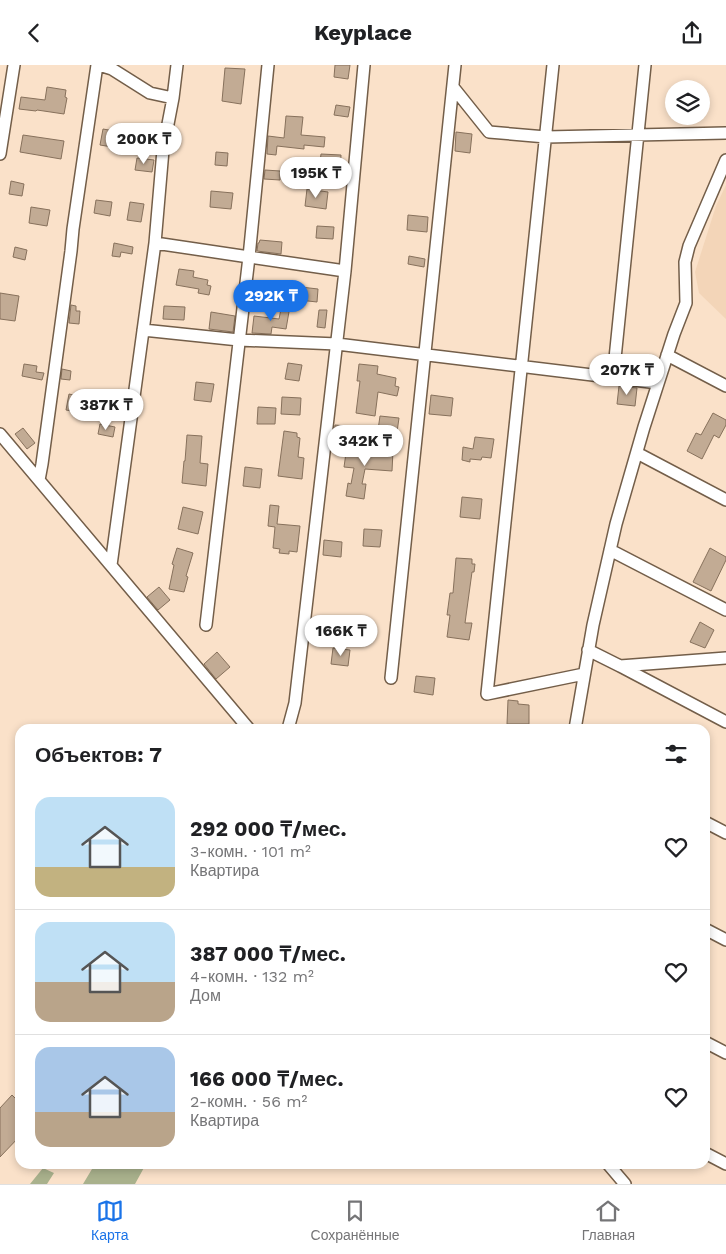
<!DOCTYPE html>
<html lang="ru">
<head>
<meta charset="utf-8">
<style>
  :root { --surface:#fff; --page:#f2f2f2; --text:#202124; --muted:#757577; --line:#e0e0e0; --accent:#1a73e8 }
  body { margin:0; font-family:"Work Sans",sans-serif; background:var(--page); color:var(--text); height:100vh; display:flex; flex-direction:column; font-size:19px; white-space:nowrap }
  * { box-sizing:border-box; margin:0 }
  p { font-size:16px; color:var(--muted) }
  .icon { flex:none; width:28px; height:28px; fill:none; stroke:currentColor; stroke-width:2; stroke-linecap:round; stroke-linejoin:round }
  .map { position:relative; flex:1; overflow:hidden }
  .details { position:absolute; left:15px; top:659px; width:695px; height:445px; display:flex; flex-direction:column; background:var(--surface); border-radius:15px; box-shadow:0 2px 8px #0003 }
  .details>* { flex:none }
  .tools { position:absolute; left:665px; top:15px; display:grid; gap:10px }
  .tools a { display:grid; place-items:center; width:45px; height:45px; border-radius:50%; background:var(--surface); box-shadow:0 2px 8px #0003; font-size:25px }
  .price { position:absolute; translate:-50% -42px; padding:0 11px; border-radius:18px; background:#fff; color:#222; font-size:16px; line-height:32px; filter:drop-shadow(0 1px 2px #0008) }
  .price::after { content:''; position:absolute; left:50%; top:30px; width:15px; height:11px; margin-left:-8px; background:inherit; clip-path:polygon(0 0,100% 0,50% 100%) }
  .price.selected { background:var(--accent); color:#fff }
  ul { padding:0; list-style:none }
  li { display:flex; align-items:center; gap:15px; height:125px; padding:0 20px }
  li+li { border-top:1px solid var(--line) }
  li span { display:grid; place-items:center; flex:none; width:140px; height:100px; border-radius:15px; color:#555 }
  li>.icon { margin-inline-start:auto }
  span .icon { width:60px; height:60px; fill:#fffc; stroke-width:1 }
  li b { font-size:21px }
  h2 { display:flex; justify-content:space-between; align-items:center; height:60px; padding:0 20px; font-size:21px }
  header { display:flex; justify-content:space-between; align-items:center; height:65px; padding:0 20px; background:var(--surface); font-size:22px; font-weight:700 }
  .menu { display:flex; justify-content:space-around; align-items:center; height:70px; border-top:1px solid var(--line); background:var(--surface); font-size:14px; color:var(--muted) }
  .menu a { display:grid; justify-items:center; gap:2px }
  .menu .selected { color:var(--accent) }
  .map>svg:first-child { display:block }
</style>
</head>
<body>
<header><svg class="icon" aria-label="back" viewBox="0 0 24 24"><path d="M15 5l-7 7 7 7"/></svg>Keyplace<svg class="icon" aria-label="share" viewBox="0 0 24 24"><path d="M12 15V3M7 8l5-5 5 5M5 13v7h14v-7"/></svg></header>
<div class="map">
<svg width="726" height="1119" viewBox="0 0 726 1119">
  <rect width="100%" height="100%" fill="#fae1c9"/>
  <!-- built -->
  <path fill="#f3d5b8" d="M726,120v134l-27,-26 -4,-21 21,-66z"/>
  <!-- forest -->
  <path fill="#a9b18c" d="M95,1099h51l-11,20h-52z
    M43,1103l11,5 -7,11h-17z"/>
  <!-- building -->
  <path fill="#c2ab94" stroke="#87715c" d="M335,0h15l-2,14 -14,-2z
    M225,3l20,1 -4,35 -19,-3z
    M47,22l19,3 -1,7 2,1 -3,16 -27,-4 -1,1 -17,-2 2,-12 24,3z
    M336,40l14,2 -2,10 -14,-2z
    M286,51l17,1 -2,18 24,2 -1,10 -20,-2v4l-27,-3 -1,9 -9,-1 1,-18 16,2z
    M103,64l17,3 -1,4 25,3 -1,13 -43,-7z
    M456,67l16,2 -2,19 -15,-2z
    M23,70l41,6 -3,18 -41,-7z
    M216,87l12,1 -1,13 -12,-1z
    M321,89l20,1 -1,18 -21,-2z
    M137,93l17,2 -2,12 -17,-2z
    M265,105l15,1v9l-16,-1z
    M11,116l13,3 -2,12 -13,-2z
    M307,124l21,3 -2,17 -21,-3z
    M211,126l22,2 -2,16 -21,-2z
    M96,135l16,2 -2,14 -16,-3z
    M130,137l14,2 -3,18 -14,-2z
    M31,142l19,3 -3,16 -18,-3z
    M408,150l20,2 -1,15 -20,-2z
    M317,161l17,1 -1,12 -17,-1z
    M260,175l22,2 -1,12 -24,-3 1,-8h1z
    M114,178l19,4 -1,7 -11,-2 -1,5 -8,-1z
    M15,182l12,3 -2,10 -12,-3z
    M409,191l16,3 -1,8 -16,-3z
    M179,204l15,2 -1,6 15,3 -1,5 4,1 -2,9 -11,-2 1,-4 -23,-4z
    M301,222l17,2 -1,13 -18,-2z
    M0,228l19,3 -4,25 -15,-2z
    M282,239l8,2 -4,23 -14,-2 -1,7 -19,-1 2,-17 25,3z
    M71,240l5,1v5h4l-1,13 -10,-1z
    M164,241l21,1 -1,13 -21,-1z
    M319,245h8l-2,18 -8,-1z
    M211,247l24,4 -2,16 -24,-3z
    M288,298l14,2 -3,16 -14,-2z
    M24,299l13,2 -1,6 8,1 -2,7 -20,-4z
    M359,299l19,2 -1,8 19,4 -1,8 4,1 -2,9 -19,-4 -3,24 -19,-3 4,-32h-3z
    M62,304l9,2 -1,9 -9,-1z
    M196,317l18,2 -3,18 -17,-2z
    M619,321l18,2 -2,18 -18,-2z
    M69,329l17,4 -3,15 -17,-3z
    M431,330l22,3 -2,18 -22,-2z
    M282,332l19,1 -1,17 -19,-1z
    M258,342l18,1 -1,16h-18z
    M713,348l13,7v5l-7,13 -5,-3 -12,24 -15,-8 9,-18 5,2z
    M380,351l19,2 -2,14 -19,-2z
    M100,359l15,3 -2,10 -15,-3z
    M335,360l12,1 -1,8 7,1 -1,9 -19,-2z
    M23,363l12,15 -8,6 -12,-15z
    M284,366l13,2v4l3,1 -2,19 6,1 -2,21 -24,-3z
    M187,370l15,1 -2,27 8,1 -2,22 -24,-3 2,-22h1z
    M475,372l19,2 -3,19 -9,-1 -1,3 -11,-1v3l-8,-2 1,-13 10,2z
    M347,381l46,5 -1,20 -27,-2 -3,15h4l-2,15 -18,-3 2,-13 3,1 3,-16 -10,-1z
    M245,402l17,2 -2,19 -17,-2z
    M462,432l20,2 -2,20 -20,-2z
    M270,440l9,1 -2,18 23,2 -3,26 -8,-1v3l-10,-1 1,-4 -7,-1 2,-21 -7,-1z
    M183,442l20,5 -5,22 -20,-5z
    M364,464l18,1 -2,17 -17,-1z
    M324,475l18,2 -1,15 -18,-2z
    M177,483l16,5 -7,23 2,1 -4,15 -15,-3 5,-24 -2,-1z
    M710,483l16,9v3l-15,31 -18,-9z
    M456,493l16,1v5h3l-1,8h-2l-7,51h7l-3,17 -22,-3 3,-22h-3l3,-22h3z
    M159,522l11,13 -12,10 -11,-13z
    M700,557l14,8 -9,18 -15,-6z
    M333,583l17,2 -2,16 -17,-2z
    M217,587l13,15 -14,12 -12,-15z
    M416,611l19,2 -2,17 -19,-3z
    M508,635l10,1v3l11,1v19h-22z
    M12,1030l8,8v33l-20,21v-49z"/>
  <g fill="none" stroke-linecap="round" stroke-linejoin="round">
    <!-- minor casing -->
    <g stroke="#735e49" stroke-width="14">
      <path id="minor" d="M99,0l13,4 38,24 23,5
        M177,0l-4,33 -10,52 -8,93 94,14 19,-192
        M553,0l-66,629 97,-20
        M453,22l36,45 57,5 180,-4
        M0,89l14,-89
        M143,265l96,10 98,4 321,39
        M667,290l59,31
        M613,313l32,-313
        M0,369l249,295
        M637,388l89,47
        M39,415l3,-16 29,-213 2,-22 24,-164
        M610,485l116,60
        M111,500l44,-322
        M206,560l43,-368 96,14
        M588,585l32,16 106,-8
        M620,601l106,56
        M391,613l64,-613
        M288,664l7,-26 50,-432 19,-206
        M575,664l18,-104 23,-101 28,-97 30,-93 12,-31 -1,-41 4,-16 37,-86
        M705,757l21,11
        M705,864l21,11
        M705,977l21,11
        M705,1088l21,11
        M608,1099l17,20"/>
    </g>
    <!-- minor -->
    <use href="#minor" stroke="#fff" stroke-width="11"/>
  </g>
</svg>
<div class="tools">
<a><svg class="icon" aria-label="layers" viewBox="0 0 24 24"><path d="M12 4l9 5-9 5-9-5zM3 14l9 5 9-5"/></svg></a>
</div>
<b class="price" style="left:144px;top:100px">200K ₸</b>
<b class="price" style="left:316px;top:134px">195K ₸</b>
<b class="price selected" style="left:271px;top:257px">292K ₸</b>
<b class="price" style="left:627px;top:331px">207K ₸</b>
<b class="price" style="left:106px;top:366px">387K ₸</b>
<b class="price" style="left:365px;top:402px">342K ₸</b>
<b class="price" style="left:341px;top:592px">166K ₸</b>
<section class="details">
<h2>Объектов: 7<svg class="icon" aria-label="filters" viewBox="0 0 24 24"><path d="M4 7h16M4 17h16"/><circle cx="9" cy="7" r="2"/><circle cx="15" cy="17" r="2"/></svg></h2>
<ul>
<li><span style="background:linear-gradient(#bfe0f5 70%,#c2b280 0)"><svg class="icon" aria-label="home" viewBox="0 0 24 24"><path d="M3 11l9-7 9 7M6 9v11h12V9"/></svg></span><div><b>292 000 ₸/мес.</b><p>3-комн. · 101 m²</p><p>Квартира</p></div><svg class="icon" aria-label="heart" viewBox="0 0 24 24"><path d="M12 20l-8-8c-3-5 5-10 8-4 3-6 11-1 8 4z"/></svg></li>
<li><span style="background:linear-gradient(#bfe0f5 60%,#b9a48a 0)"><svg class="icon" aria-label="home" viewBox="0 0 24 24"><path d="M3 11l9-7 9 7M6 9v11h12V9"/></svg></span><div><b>387 000 ₸/мес.</b><p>4-комн. · 132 m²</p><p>Дом</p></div><svg class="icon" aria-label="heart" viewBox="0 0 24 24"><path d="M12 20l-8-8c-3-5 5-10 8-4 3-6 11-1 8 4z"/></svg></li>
<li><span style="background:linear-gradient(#a9c7e8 65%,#b9a48a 0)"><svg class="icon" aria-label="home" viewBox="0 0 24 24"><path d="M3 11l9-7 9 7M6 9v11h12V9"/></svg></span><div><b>166 000 ₸/мес.</b><p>2-комн. · 56 m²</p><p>Квартира</p></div><svg class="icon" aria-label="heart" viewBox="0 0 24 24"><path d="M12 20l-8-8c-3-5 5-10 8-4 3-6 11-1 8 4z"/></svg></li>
</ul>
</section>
</div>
<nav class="menu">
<a class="selected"><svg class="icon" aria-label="map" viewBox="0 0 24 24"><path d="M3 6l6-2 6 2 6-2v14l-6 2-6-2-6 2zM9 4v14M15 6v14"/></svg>Карта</a>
<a><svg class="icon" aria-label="saved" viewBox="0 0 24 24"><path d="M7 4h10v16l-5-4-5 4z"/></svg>Сохранённые</a>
<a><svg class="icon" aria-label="home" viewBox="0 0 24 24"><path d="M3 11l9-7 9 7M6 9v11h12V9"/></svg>Главная</a>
</nav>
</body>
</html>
